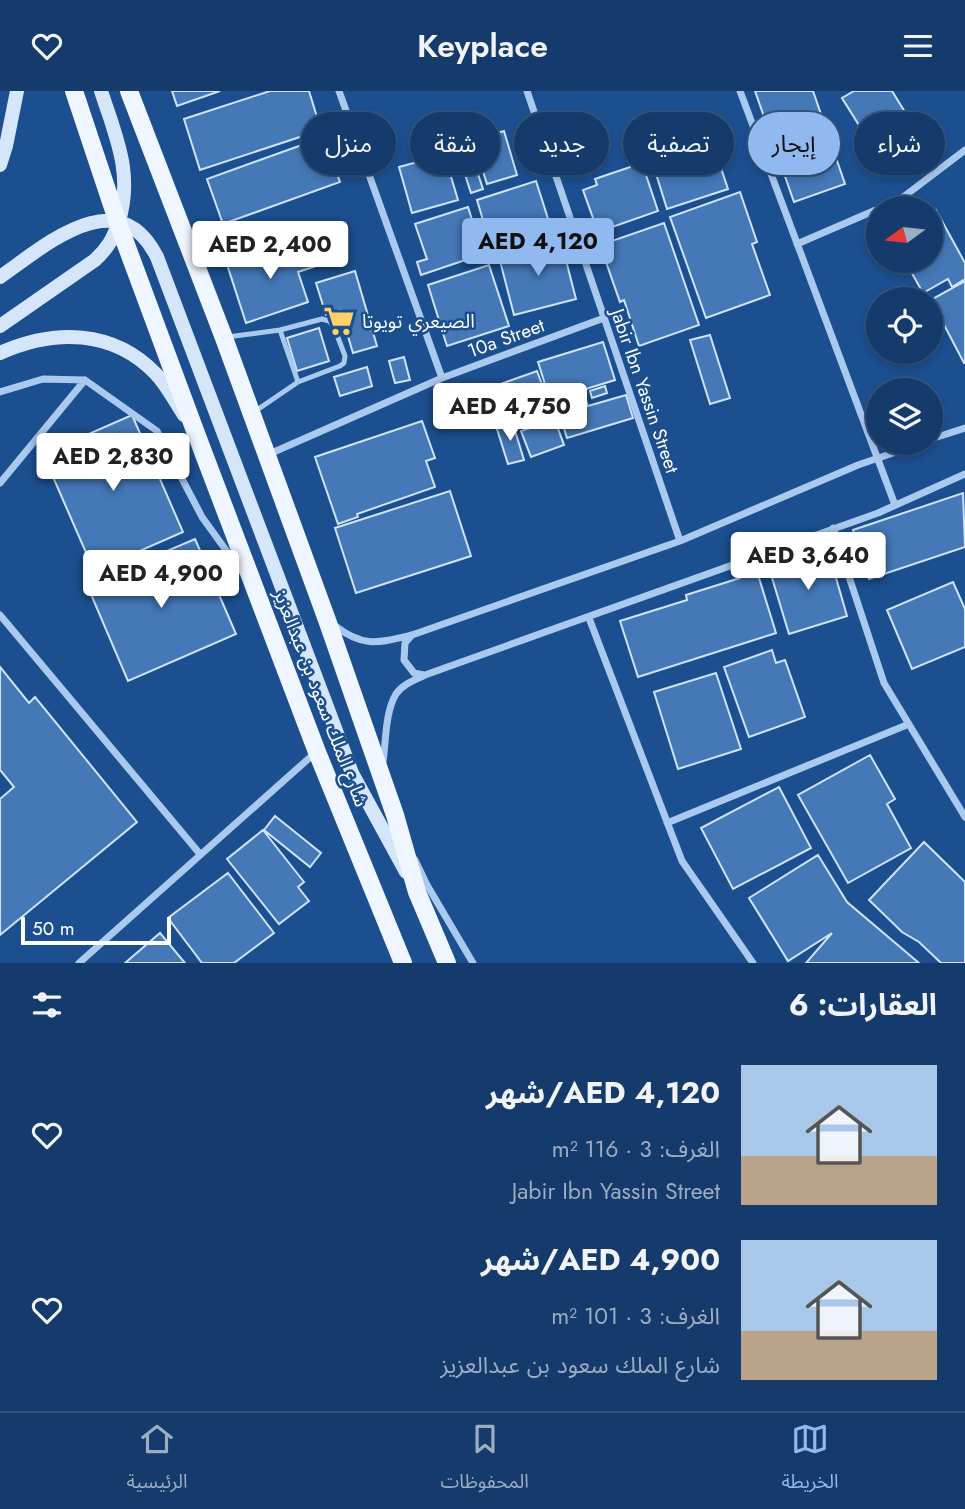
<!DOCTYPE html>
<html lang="ar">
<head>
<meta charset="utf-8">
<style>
  :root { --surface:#143b6b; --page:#1d4271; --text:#f1f3f6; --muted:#9dadc1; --line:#33557e; --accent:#90b9f0 }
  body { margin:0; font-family:Jost,"Noto Sans Arabic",sans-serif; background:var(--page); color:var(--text); direction:rtl; height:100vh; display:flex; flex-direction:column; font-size:26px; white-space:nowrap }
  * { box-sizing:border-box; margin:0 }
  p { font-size:23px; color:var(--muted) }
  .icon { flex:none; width:38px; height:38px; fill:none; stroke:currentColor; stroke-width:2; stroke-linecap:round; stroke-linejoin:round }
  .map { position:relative; height:872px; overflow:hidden; direction:ltr }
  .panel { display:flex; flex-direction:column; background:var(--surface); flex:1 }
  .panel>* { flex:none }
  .top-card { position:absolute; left:21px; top:21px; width:924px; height:63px; direction:rtl; display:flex; gap:14px }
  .needle { width:46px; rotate:255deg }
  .tools { position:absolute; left:866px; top:105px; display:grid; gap:14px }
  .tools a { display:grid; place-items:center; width:77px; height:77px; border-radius:50%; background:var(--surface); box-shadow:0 4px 10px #0003,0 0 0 2px var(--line); font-size:35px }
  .scale { position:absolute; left:21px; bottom:18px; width:150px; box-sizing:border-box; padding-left:7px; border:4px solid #fff; border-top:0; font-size:19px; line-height:24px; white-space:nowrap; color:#fff; -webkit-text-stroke:5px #1b4f8f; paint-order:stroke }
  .price { position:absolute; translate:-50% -60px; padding:0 16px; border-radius:7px; background:#fff; color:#222; font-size:23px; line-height:46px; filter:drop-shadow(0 2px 4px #0008) }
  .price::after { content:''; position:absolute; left:50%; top:42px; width:21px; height:16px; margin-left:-10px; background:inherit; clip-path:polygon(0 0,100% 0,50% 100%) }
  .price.on { background:var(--accent); color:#111 }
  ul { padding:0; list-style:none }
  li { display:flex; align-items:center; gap:21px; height:175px; padding:0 28px }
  li span { display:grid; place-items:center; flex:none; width:196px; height:140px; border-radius:0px; color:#555 }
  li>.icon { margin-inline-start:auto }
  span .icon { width:84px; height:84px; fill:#fffc; stroke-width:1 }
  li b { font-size:30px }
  h2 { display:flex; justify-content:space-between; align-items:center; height:84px; padding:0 28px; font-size:30px }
  .pill { padding:0 24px; border-radius:32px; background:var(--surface); box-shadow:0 4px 10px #0003,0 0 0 2px var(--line); font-size:24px; line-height:63px }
  .pill.on { background:var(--accent); color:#111 }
  header { display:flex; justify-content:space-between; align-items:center; height:91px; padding:0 28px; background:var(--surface); font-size:32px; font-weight:600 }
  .tab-bar { display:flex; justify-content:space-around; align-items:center; height:98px; border-top:2px solid var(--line); background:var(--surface); font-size:19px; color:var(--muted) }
  .tab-bar a { display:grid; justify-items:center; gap:4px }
  .tab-bar .on { color:var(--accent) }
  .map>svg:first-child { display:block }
</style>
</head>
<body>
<header><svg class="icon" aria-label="menu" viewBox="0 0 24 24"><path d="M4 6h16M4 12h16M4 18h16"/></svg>Keyplace<svg class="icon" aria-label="heart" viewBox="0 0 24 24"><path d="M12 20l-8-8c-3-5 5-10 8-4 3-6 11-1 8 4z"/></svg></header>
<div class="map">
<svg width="965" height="872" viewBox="0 0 965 872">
  <rect width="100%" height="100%" fill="#1b4f8f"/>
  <!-- building -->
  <path fill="#4478b7" stroke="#cfe3fa" stroke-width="2" d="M172,0h48l-43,15z
    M270,0h39l12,39 -121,40 -16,-51z
    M755,0h58l32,93 -51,18z
    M854,0h38l29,47 -39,24 -40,-64z
    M504,40l13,44 -30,9 -14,-44z
    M324,46l16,45 -117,42 -16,-45z
    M712,50l16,48 -61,20 -15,-48z
    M443,59l15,50 -46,13 -13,-46 30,-8 -2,-5z
    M465,60l5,16 5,-2 8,24 -12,4 -13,-40z
    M642,72l16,48 -60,21 -15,-42 14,-5 -2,-6z
    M536,90l15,47 -60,19 -14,-47z
    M740,101l17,50 -5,2 18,51 -64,23 -36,-101z
    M468,116l15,47 -62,21 -4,-13 10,-3 -12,-35z
    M936,119l29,53v16l-13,8 -4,-8 -25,14 -18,-32h26v-49z
    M664,132l35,102 -60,21 -15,-46 -4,2 -20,-57z
    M561,150l15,58 -62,16 -15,-58z
    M311,151l8,23 -21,7 10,30 -62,21 -24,-74 14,-4 7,20z
    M489,174l20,61 -62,20 -19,-61z
    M355,180l22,75 -24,7 -13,-43 -14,5 -10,-32z
    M965,190v82h-1l-33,-63z
    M319,237l10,33 -32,10 -10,-33z
    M710,244l20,63 -20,6 -20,-64z
    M603,251l12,38 -65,20 -12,-38z
    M404,266l6,23 -15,3 -6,-22z
    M367,276l5,19 -32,10 -6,-19z
    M537,280l27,74 -33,12 -10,-26 15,-5 -7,-20 -35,12 -10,-28z
    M605,295l2,7 -15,5 -2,-7z
    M584,304l4,11 38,-11 7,23 -66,20 -11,-34z
    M132,324l51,117 -89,39 -51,-117z
    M422,330l13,37 -9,3 9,26 -78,27 1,3 -20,7 -23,-67z
    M512,330l12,39 -16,4 -12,-38z
    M450,400l21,65 -115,37 -21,-65z
    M963,402l2,54 -96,32 -16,-49z
    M195,448l41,95 -108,47 -41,-96z
    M828,459l19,66 -58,18 -20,-66z
    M755,474l21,68 -138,44 -18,-56 67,-21 -1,-5 54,-17 -2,-8z
    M953,491l12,27v38l-53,22 -25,-59z
    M772,559l4,13 9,-3 20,57 -56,20 -25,-70z
    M0,576l29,36 6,-6 102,125 -137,113v-136l14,-12 -14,-17z
    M716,582l25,76 -63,20 -24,-77z
    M870,664l25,44 -8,5 24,44 -63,35 -50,-88z
    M779,696l32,61 -78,41 -32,-61z
    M275,725l46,37 -11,14 -46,-37z
    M263,739l41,52 -6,5 11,14 -30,23 -52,-65z
    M924,751l41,40v81h-24l-22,-21 -17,-10 -33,-32z
    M818,764l29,47 72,61h-113l26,-30 -44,28 -39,-63z
    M228,782l46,60 -40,30h-32l-34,-45z
    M160,842l25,30h-60z"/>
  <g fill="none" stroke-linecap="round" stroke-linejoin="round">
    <!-- service -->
    <path stroke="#a9c9ee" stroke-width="5" d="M280,239l42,-11 7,2 5,6 11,29 -1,7 -4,3 -42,16
      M227,246l53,-7 18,52 -44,30"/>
    <!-- minor -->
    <path stroke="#a9c9ee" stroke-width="7" d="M339,0l103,287
      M527,0l153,450
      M740,0l155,414
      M879,117l23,-10 63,-48
      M797,153l81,-35
      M0,301l43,-13 42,1 72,51 45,86 39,54
      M931,348l34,-11
      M267,364l175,-77 162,-60
      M0,392l85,-103
      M833,437l51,155 81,134
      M0,524l200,239
      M589,527l93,243 71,102
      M334,534c29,23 44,18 78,10l268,-94 178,-76 64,-22
      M412,544l-7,8 -1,17 10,13 10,2
      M383,671c3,-20 2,-50 13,-68 7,-10 19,-14 29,-19l453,-162 87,-39
      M667,732l242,-99
      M415,769l12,25 46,78
      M79,872l237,-211"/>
    <!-- secondary -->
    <path stroke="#d6e6fa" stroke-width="14" d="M0,74l6,-19 11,-55
      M0,186c46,-32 118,-97 157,-20l195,516 54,99
      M0,235l95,-66c12,-11 18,-21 23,-36 16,-49 -2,-87 -17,-133
      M0,262c54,-24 113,-24 156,21 11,11 19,28 28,41"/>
    <!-- primary -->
    <path stroke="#f0f6ff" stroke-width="18" d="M74,0l44,132 79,213 120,316 86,211
      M129,0l95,247 103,282 68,195 22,77 30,71"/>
  </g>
  <!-- icons -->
  <defs>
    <g id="supermarket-bare" transform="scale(2.415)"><path d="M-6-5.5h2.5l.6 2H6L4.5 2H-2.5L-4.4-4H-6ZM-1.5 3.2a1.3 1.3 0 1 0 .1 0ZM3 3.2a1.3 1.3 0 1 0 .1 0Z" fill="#ffd166" stroke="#1b4f8f" stroke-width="2.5" paint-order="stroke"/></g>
  </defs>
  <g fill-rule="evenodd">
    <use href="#supermarket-bare" x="339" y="230"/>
  </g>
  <g text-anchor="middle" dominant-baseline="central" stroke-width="5" stroke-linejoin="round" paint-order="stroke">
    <!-- poi labels -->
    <g font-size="19" fill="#fff" stroke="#1b4f8f" text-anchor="start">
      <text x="362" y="230">الصيعري تويوتا</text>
    </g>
    <!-- street labels -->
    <g font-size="19" fill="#fff" stroke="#1b4f8f">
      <text transform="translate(506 247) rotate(-20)">10a Street</text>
      <text transform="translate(645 300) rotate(71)">Jabir Ibn Yassin Street</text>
      <text transform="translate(321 607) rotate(69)">شارع الملك سعود بن عبدالعزيز</text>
    </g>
  </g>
</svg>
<div class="tools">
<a><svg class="needle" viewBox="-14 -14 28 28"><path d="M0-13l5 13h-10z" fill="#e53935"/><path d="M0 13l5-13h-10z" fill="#9dadc1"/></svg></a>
<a><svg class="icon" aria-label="locate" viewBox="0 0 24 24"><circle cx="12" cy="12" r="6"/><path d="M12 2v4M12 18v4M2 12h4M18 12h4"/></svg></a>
<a><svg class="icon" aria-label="layers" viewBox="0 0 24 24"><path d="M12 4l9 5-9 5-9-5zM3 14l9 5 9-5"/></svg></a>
</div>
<div class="scale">50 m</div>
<b class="price on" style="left:538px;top:187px">AED 4,120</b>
<b class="price" style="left:270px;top:190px">AED 2,400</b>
<b class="price" style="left:510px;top:352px">AED 4,750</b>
<b class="price" style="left:113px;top:402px">AED 2,830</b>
<b class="price" style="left:808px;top:501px">AED 3,640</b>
<b class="price" style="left:161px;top:519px">AED 4,900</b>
<div class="top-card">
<a class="pill">شراء</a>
<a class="pill on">إيجار</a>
<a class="pill">تصفية</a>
<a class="pill">جديد</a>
<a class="pill">شقة</a>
<a class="pill">منزل</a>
</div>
</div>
<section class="panel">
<h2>العقارات: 6<svg class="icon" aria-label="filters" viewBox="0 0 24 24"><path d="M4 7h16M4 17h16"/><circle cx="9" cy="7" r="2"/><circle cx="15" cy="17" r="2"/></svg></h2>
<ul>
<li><span style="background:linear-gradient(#a9c7e8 65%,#b9a48a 0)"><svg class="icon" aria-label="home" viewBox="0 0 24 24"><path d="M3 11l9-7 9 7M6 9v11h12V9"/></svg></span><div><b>AED 4,120/شهر</b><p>الغرف: 3 · 116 m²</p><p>Jabir Ibn Yassin Street</p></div><svg class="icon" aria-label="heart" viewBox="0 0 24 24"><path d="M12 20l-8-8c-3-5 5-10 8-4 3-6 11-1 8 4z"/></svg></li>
<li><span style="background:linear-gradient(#a9c7e8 65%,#b9a48a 0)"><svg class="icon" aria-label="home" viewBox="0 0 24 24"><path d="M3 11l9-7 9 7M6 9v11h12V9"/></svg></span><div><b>AED 4,900/شهر</b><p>الغرف: 3 · 101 m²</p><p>شارع الملك سعود بن عبدالعزيز</p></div><svg class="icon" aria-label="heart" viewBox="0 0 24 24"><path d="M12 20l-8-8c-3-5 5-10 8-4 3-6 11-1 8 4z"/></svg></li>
</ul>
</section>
<nav class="tab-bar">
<a class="on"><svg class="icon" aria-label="map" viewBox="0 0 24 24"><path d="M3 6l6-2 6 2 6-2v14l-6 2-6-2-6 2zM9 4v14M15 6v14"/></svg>الخريطة</a>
<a><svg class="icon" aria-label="saved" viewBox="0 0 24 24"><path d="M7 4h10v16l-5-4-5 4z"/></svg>المحفوظات</a>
<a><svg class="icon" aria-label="home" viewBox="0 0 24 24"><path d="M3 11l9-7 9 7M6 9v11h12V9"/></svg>الرئيسية</a>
</nav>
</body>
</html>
